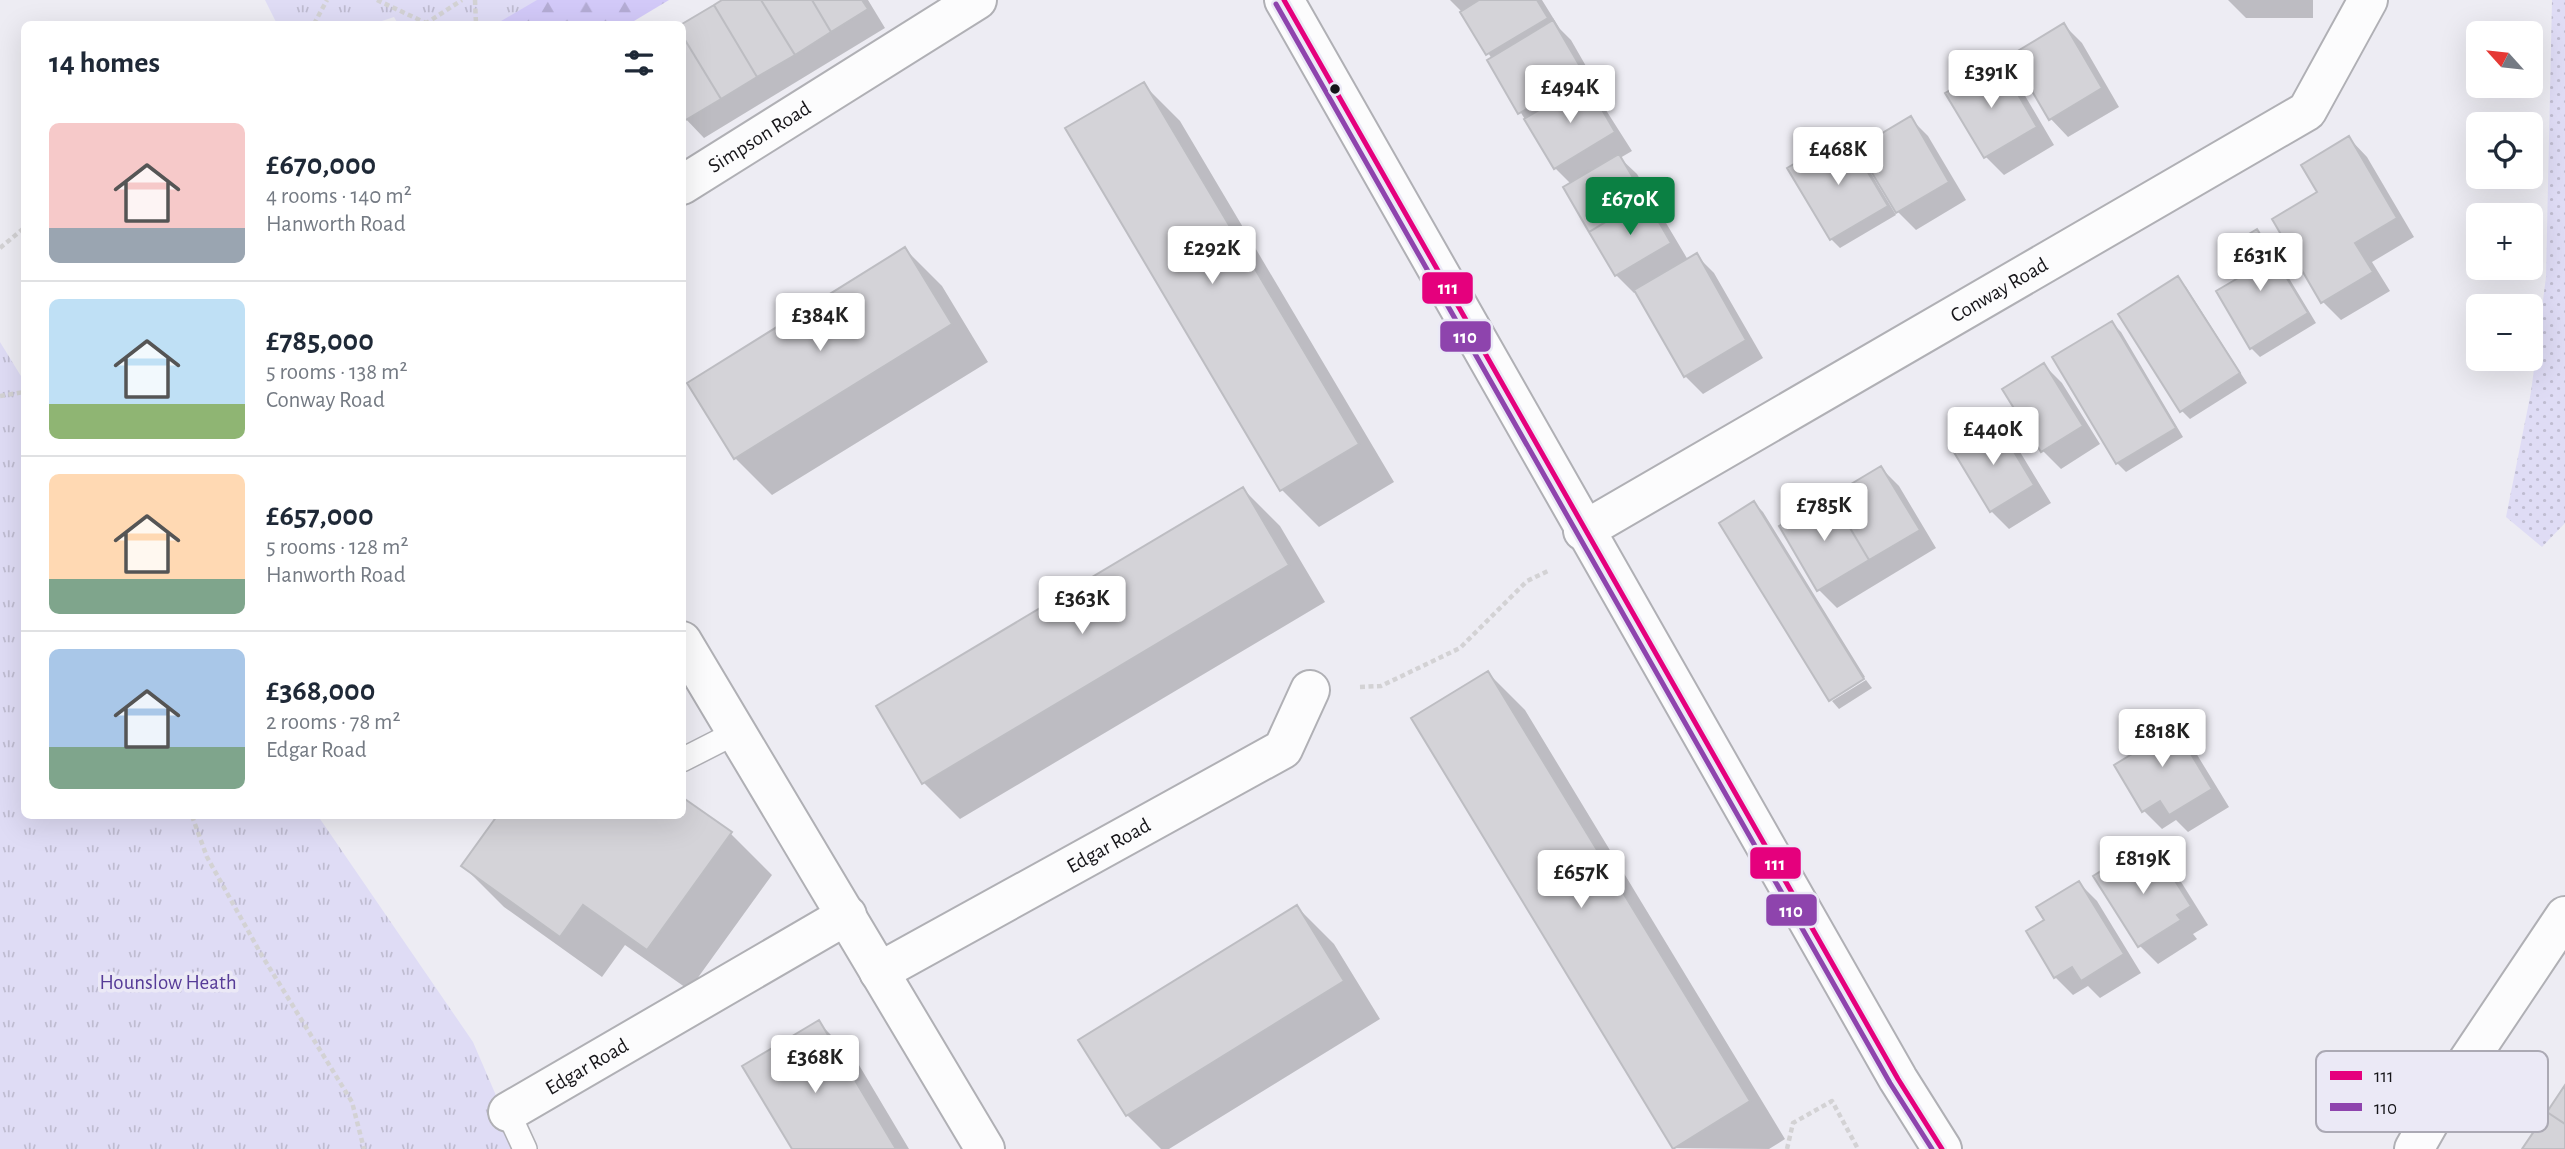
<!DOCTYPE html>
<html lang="en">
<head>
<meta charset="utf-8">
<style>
  :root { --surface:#fff; --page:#f2f2f3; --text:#1f2937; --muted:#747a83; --line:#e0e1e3; --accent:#0b8043 }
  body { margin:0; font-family:"Alegreya Sans",sans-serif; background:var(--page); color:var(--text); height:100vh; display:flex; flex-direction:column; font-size:26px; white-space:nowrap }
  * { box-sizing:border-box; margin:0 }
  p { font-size:23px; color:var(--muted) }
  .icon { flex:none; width:38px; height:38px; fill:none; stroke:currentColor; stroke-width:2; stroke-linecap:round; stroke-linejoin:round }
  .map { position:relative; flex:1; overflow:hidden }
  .side { position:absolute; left:21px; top:21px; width:665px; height:798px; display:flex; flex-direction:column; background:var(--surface); border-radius:10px; box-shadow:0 7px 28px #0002 }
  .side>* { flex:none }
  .needle { width:46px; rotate:297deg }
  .controls { position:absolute; left:2466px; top:21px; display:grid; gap:14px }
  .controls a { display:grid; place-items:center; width:77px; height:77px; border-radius:10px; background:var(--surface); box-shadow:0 7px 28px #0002; font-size:35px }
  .price { position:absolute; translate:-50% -60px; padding:0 16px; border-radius:7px; background:#fff; color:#222; font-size:23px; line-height:46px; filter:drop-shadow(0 2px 4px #0008) }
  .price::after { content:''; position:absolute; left:50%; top:42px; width:21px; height:16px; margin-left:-10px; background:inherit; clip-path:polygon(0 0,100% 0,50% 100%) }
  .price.current { background:var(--accent); color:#fff }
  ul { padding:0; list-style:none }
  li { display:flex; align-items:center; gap:21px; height:175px; padding:0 28px }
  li+li { border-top:2px solid var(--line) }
  li span { display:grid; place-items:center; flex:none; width:196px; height:140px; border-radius:10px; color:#555 }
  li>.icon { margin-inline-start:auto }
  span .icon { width:84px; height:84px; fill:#fffc; stroke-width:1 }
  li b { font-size:30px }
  h2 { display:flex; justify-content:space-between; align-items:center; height:84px; padding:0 28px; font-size:30px }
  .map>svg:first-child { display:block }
</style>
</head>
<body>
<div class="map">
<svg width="2565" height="1149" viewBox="0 0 2565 1149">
  <defs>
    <pattern id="grass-dots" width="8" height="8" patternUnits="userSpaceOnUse" patternTransform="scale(1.75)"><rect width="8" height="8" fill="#dfdcf5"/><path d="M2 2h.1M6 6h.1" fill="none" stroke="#bfbcd1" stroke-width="1.8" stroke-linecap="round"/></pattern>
    <pattern id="forest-firs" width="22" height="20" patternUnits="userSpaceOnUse" patternTransform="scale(1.75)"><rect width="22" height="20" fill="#d2c9f8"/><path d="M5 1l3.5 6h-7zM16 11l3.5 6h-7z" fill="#b4acd4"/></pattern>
    <pattern id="park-tufts" width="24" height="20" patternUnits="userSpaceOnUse" patternTransform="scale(1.75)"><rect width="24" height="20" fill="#dfdcf5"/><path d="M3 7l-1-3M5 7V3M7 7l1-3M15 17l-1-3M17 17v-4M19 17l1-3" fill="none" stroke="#bfbcd1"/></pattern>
  </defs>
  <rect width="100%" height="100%" fill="#edecf3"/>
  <!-- grass -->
  <path fill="url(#grass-dots)" d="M2552,0h13v523l-23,24 -36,-30 25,-125 15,-115z"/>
  <!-- forest -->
  <path fill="url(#forest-firs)" d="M430,0h239l-40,24h-201z"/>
  <!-- park -->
  <path fill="url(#park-tufts)" d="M265,0h272l-41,24h-98l-4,-7 -21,7h-96z
    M0,342l24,39v435h294l155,226 46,107h-519z"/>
  <!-- shadow -->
  <path fill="#0003" d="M726,0h142l17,28 -181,110 -22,-23z
    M1450,0h92l18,29 11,11 31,54 -5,2 35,55 -12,7 17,16 51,86 8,-5 18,18 49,85 -60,36 -18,-18 -48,-84 -3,1 -18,-18 -45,-91 -16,-16 -66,-107 3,-2 -29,-46z
    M2228,0h85v18h-67z
    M2064,25l18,18 37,64 -51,30 -18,-19z
    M1999,64l18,18 37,63 -50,30 -18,-18 -38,-63z
    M1143,84l37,37 214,361 -75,45 -37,-37 -214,-361z
    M1910,118l18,18 38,64 -50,30 -18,-18z
    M1844,136l10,9 42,70 -56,33 -9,-9z
    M2349,138l18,19 47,80 -42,25 18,29 -49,29 -18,-18 -4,-109z
    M2257,231l9,9 50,83 -56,34 -9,-9 -3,-74z
    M905,249l37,37 46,76 -216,133 -37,-37z
    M2177,278l9,9 61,96 -57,36 -9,-9z
    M2112,323l9,9 62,105 -57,35 -9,-9z
    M2044,365l18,18 38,61 -39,25 -18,-18z
    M1996,424l18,18 37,61 -42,26 -18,-18z
    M1881,468l18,18 37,62 -99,60 -18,-18z
    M1243,489l37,37 45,76 -365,217 -37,-37z
    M1754,503l9,9 102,165 -35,21z
    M1488,673l37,37 260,429 -16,10 -95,-1z
    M1866,680l6,8 -33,21 -7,-8z
    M2167,717l18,18 44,72 -41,25 -12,-12 -14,9 -18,-18 -27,-45 17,-11z
    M499,816h183l49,18 41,41 -83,115 -64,-45 -23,32 -98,-70 -41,-41z
    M2135,852l14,13 11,-6 18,18 30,48 -15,9 4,5 -39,25 -18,-18z
    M2079,883l18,18 44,72 -41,25 -12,-12 -15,9 -18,-18 -9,-56z
    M1297,907l37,37 46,75 -211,130h-8l-34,-34z
    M819,1023l37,37 53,89h-115z"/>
  <!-- building -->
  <path fill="#d4d3d8" stroke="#bdbdc2" stroke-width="2" d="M722,0h39l34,55 -38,22 -43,-72z
    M761,0h51l19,32 -36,23z
    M812,0h50l6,9 -37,23z
    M1479,0h58l11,18 -62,37 -26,-43z
    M714,5l43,72 -36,22 -39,-64v-11z
    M1553,20l32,55 -67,39 -31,-54z
    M2064,23l38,65 -53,32 -38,-65z
    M682,35l39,64 -37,22 -2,-3z
    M1999,62l38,65 -53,31 -39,-65z
    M1144,82l215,362 -79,47 -215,-363z
    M1586,82l29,50 -61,37 -30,-50z
    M1911,116l38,66 -53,31 -39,-65z
    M1845,134l43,72 -58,34 -43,-72z
    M2349,136l48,82 -42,25 18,29 -52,31 -49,-84 45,-27 -16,-27z
    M1619,154l26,44 -56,34 -26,-45z
    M1645,198l26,45 -56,33 -26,-44z
    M2257,229l51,84 -58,36 -34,-58 29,-17 -16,-28z
    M905,247l47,77 -218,135 -47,-76z
    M1697,253l49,87 -62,37 -50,-87z
    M2178,276l62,97 -60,39 -62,-98z
    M2112,321l64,107 -60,36 -64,-107z
    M2044,363l39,63 -42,26 -39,-63z
    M1996,422l38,63 -44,27 -38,-63z
    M1881,466l39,64 -51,30 -38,-64z
    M1243,487l46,78 -367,219 -46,-78z
    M1831,496l38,64 -52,31 -38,-65z
    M1754,501l110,178 -35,22 -110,-178z
    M1488,671l262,430 -77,48 -262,-431z
    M2167,714l45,75 -43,26 -9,-14 -18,11 -28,-47 18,-11 -8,-13z
    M682,797l50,35 -85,118 -64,-45 -23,32 -99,-71 36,-50h185z
    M2136,849l10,16 14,-8 31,49 -14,9 4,5 -43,27 -45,-71z
    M2079,881l45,73 -43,27 -9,-14 -18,11 -28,-47 18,-11 -8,-13z
    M1297,905l47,76 -218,135 -48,-76z
    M819,1020l77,129h-104l-50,-83z
    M2565,1085v39l-18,-12z
    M2547,1112l18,12v25h-43z"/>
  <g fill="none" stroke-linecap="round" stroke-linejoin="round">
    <!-- lane casing -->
    <g stroke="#b0b0b5" stroke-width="26">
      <path id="lane" d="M682,760l55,-28
        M508,1112l17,37"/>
    </g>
    <!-- street casing -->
    <g stroke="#b0b0b5" stroke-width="42">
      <g id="street">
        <path id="s1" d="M682,185l295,-185"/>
        <path id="s2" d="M1583,531l724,-420 61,-111"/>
        <path d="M682,641l303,508"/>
        <path id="s3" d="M879,972l404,-223 27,-59"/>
        <path id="s4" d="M508,1112l339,-197"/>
        <path d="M2414,1149l29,-51 122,-182"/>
      </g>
    </g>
    <!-- primary casing -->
    <g stroke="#b0b0b5" stroke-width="42">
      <path id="primary" d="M1284,0l614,1079 44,70"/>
    </g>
    <!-- path -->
    <path stroke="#d3d2d4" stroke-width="4.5" stroke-dasharray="5 3.5" stroke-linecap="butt" d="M377,0l49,23
      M475,0l1,24
      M314,24l13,-24
      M425,24l37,-24
      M0,248l24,-20
      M0,396l24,-4
      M1360,687l21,-1 79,-38 67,-67 23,-11
      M192,816l15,41 54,97 91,148 12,47
      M1787,1149l6,-26 39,-22 26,48"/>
    <!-- lane -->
    <use href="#lane" stroke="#fcfcfd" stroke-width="23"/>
    <!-- street -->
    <use href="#street" stroke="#fcfcfd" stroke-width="38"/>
    <!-- primary -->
    <use href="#primary" stroke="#fcfcfd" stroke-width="38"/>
    <!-- bus-1 casing -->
    <g stroke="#ebe9f6" stroke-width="10">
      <path id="bus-1" d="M1284,0l614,1079 44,70"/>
    </g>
    <!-- bus-2 casing -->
    <g stroke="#ebe9f6" stroke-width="10">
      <path id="bus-2" d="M1276,4l614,1079 42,66"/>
    </g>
    <!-- bus-1 -->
    <use href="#bus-1" stroke="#e5007d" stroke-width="5"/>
    <!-- bus-2 -->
    <use href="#bus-2" stroke="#8e44ad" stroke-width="5"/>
  </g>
  <!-- markers -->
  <circle fill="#161519" stroke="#ebe9f6" stroke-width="2.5" cx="1335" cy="89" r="6"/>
  <g text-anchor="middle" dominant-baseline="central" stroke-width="7" stroke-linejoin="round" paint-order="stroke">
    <!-- street labels -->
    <g font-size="21" fill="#161519" stroke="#ebe9f6">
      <text stroke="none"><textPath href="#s1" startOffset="91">Simpson Road</textPath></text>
      <text stroke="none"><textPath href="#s2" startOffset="481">Conway Road</textPath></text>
      <text stroke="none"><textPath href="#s3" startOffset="262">Edgar Road</textPath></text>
      <text stroke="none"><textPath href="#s4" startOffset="91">Edgar Road</textPath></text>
    </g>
    <!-- park labels -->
    <g font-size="21" fill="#563b97" stroke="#ebe9f6">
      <text x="168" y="982">Hounslow Heath</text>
    </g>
  </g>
  <!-- legend -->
  <rect x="2316" y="1051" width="232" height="81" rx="10" fill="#ebe9f6" stroke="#aba9b4" stroke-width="2"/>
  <rect x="2330" y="1071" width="32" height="9" fill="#e5007d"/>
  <rect x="2330" y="1103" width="32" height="8" fill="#8e44ad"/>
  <g font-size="19" fill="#161519">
    <text x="2374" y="1082">111</text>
    <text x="2374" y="1114">110</text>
  </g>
  <g stroke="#ebe9f6" stroke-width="2.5">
    <rect x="1421" y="271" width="53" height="34" rx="7" fill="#e5007d"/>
    <rect x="1439" y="320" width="53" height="33" rx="7" fill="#8e44ad"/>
    <rect x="1749" y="846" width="53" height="34" rx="7" fill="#e5007d"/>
    <rect x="1765" y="893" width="53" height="34" rx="7" fill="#8e44ad"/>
  </g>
  <g font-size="19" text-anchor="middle" font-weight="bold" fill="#fff">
    <text x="1448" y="294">111</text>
    <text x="1465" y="343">110</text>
    <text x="1775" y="870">111</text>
    <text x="1791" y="917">110</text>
  </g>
</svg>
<div class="controls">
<a><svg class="needle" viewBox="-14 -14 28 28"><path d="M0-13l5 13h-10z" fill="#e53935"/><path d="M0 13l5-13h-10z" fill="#747a83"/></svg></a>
<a><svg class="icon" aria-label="locate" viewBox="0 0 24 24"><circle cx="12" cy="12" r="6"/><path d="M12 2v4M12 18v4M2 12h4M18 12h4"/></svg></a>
<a>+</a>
<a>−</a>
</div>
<b class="price" style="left:1991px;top:110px">£391K</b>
<b class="price" style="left:1570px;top:125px">£494K</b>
<b class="price" style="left:1838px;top:187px">£468K</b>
<b class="price current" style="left:1630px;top:237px">£670K</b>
<b class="price" style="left:1212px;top:286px">£292K</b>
<b class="price" style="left:2260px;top:293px">£631K</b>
<b class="price" style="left:820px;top:353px">£384K</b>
<b class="price" style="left:1993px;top:467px">£440K</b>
<b class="price" style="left:1824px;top:543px">£785K</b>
<b class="price" style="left:1082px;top:636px">£363K</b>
<b class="price" style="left:2162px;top:769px">£818K</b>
<b class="price" style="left:2143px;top:896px">£819K</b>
<b class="price" style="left:1581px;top:910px">£657K</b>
<b class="price" style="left:815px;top:1095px">£368K</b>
<section class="side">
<h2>14 homes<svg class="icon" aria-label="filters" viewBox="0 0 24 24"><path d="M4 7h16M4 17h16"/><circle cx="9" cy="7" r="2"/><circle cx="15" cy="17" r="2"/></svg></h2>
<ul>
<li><span style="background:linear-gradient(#f6c9c9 75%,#9aa5b1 0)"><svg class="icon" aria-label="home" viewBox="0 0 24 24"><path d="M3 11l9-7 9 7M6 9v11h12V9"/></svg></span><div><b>£670,000</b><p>4 rooms · 140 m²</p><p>Hanworth Road</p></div></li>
<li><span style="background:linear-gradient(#bfe0f5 75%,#8fb573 0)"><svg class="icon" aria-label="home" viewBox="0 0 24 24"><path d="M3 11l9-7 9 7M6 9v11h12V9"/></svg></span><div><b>£785,000</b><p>5 rooms · 138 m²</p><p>Conway Road</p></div></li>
<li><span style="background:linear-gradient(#ffd9b3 75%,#7fa58c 0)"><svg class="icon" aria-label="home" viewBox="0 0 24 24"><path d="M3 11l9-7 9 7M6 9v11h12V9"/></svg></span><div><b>£657,000</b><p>5 rooms · 128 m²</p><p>Hanworth Road</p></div></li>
<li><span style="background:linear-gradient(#a9c7e8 70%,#7fa58c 0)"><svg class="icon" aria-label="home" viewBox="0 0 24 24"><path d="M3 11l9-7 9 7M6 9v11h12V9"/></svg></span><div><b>£368,000</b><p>2 rooms · 78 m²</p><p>Edgar Road</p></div></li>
</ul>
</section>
</div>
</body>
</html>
